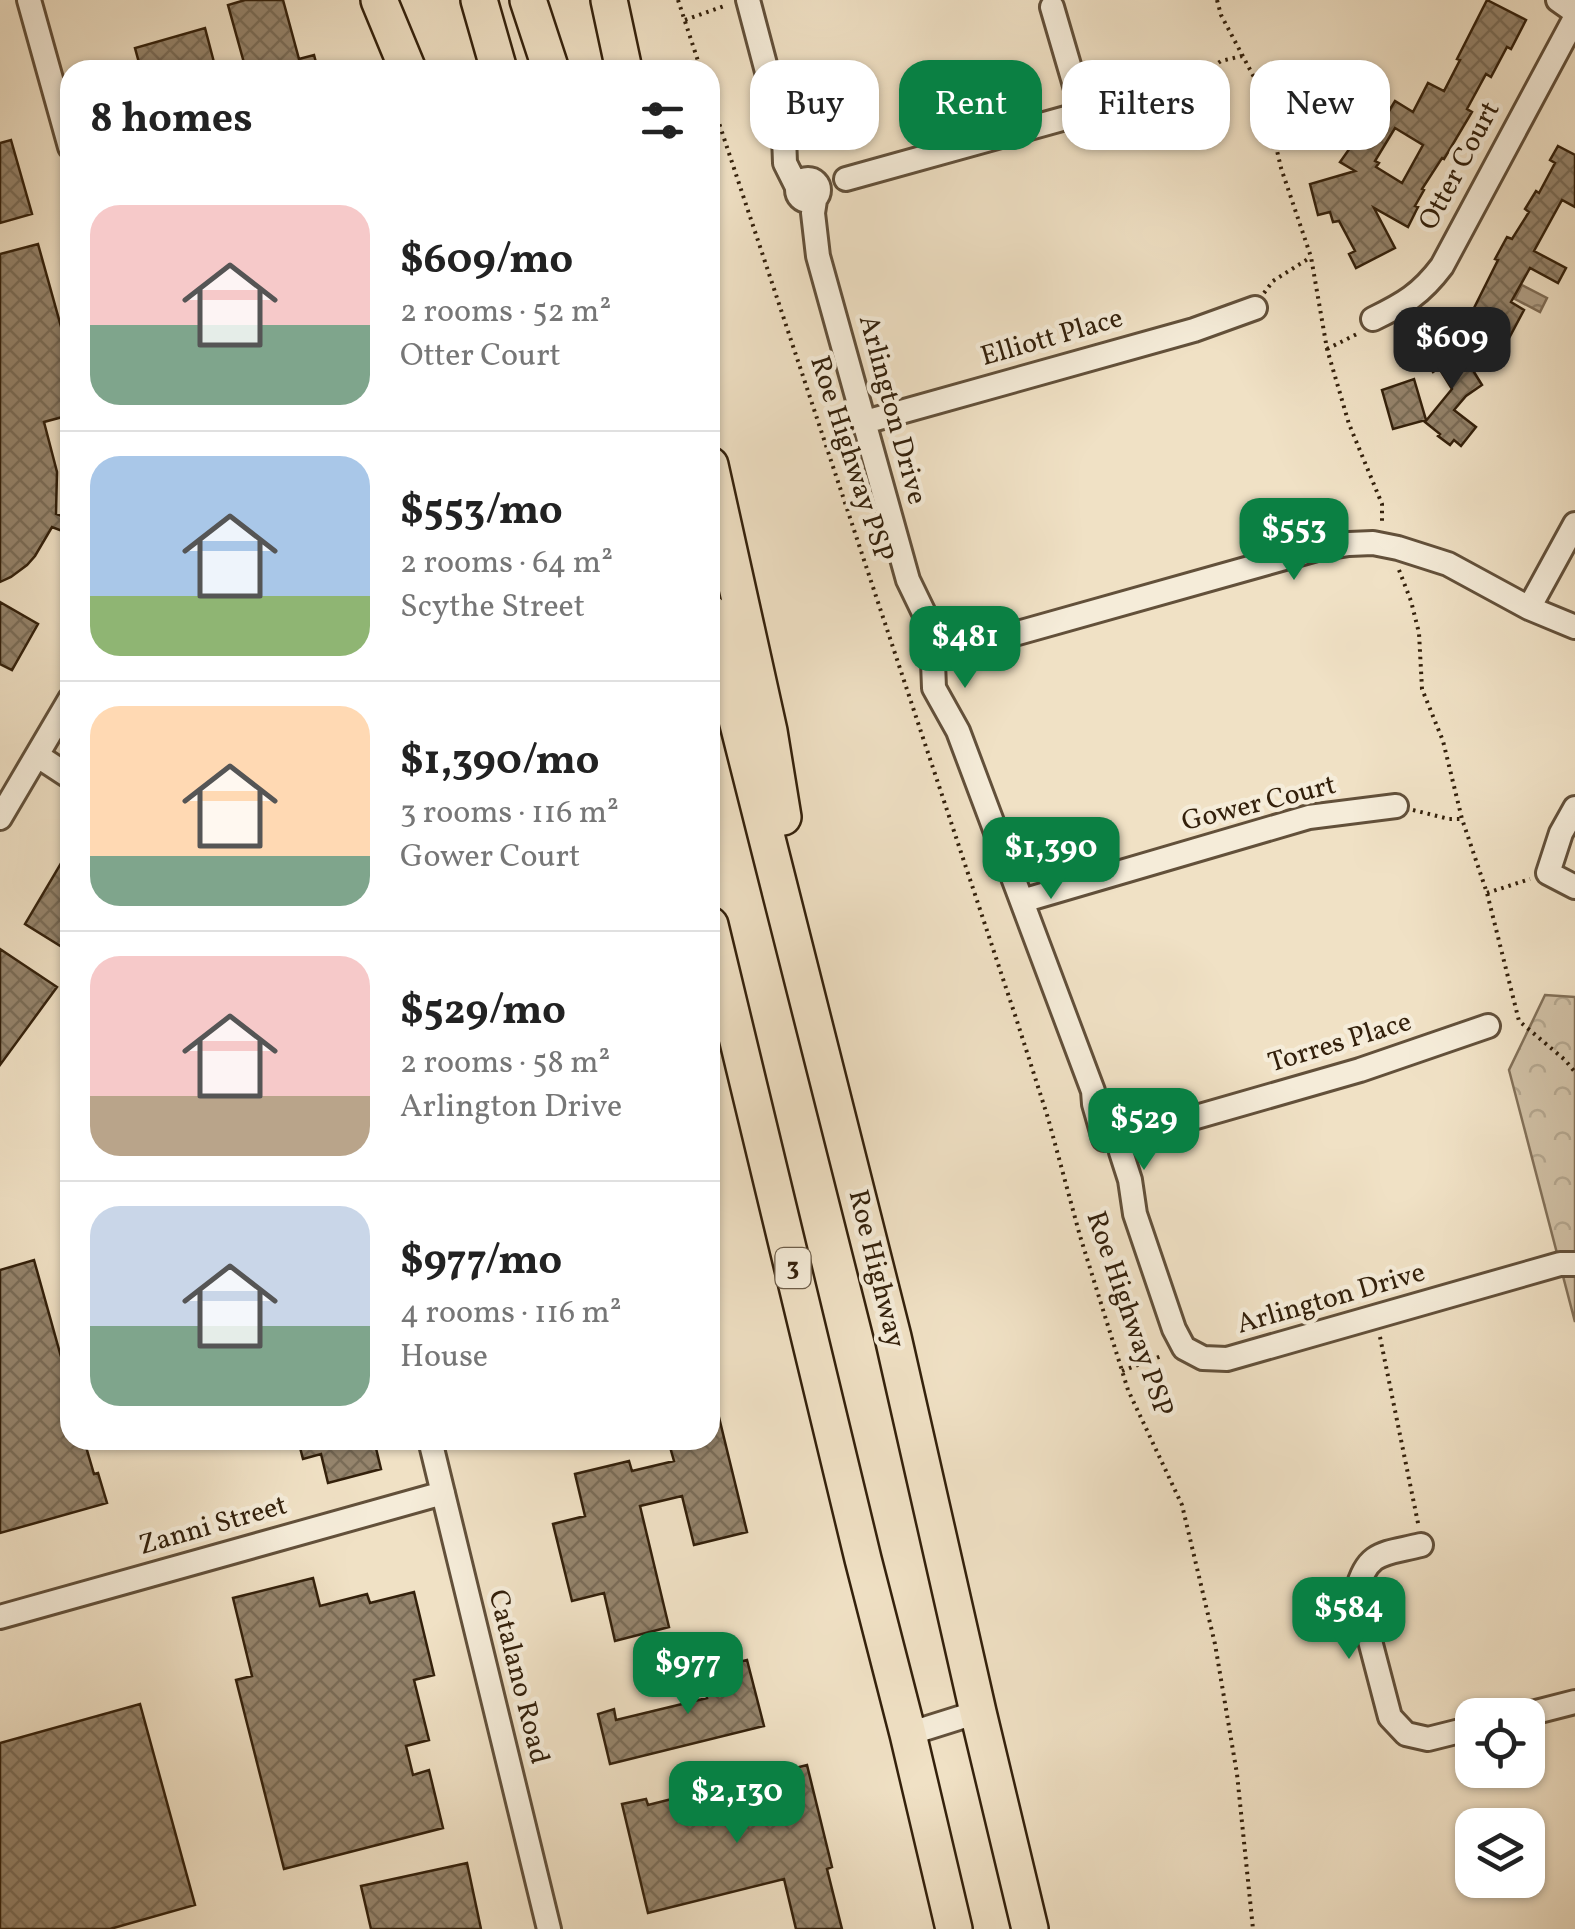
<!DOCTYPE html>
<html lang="en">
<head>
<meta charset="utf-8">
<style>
  :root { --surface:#fff; --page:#f6f6f6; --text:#222; --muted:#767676; --line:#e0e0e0; --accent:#0b8043 }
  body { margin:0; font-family:Vollkorn,serif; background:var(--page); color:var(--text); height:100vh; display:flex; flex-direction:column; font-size:38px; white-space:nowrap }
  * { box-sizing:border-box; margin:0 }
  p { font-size:32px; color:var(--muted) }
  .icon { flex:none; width:55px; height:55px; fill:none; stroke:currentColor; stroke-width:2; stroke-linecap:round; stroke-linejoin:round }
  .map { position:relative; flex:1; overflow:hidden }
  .sheet { position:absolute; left:60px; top:60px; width:660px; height:1390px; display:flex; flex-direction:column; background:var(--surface); border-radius:30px; box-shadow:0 2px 8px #0004 }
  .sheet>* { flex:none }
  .hud { position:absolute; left:750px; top:60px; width:675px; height:90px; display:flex; gap:20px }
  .buttons { position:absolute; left:1455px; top:1698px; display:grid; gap:20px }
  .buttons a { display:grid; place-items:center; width:90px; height:90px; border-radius:20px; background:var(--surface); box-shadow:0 2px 8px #0004; font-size:50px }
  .price { position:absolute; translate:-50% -85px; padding:0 22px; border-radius:20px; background:var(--accent); color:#fff; font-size:32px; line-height:65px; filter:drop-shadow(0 2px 5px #0008) }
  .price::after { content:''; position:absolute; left:50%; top:60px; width:30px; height:22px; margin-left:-15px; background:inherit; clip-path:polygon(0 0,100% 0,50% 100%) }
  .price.selected { background:#222; color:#fff }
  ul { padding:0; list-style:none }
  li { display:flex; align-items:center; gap:30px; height:250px; padding:0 30px }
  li+li { border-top:2px solid var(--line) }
  li span { display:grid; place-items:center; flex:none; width:280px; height:200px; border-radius:30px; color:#555 }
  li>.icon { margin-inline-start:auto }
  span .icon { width:120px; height:120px; fill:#fffc; stroke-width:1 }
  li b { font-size:42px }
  h2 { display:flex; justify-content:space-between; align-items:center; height:120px; padding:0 30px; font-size:42px }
  .pill { padding:0 35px; border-radius:30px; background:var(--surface); box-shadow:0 2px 8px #0004; font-size:35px; line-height:90px }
  .pill.selected { background:var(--accent); color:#fff }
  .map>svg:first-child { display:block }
</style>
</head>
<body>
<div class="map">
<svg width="1575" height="1929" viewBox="0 0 1575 1929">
  <defs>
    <pattern id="park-crowns" width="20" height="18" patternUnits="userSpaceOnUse" patternTransform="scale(2.5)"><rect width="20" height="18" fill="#d0c0a5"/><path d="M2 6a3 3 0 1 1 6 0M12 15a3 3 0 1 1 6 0" fill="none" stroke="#b3a58d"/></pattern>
    <pattern id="water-ripples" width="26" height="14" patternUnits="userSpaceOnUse" patternTransform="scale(2.5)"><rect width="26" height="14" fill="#b09f86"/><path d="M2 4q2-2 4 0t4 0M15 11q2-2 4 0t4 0" fill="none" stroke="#90816c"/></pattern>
    <pattern id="building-cross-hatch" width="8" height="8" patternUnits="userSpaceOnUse" patternTransform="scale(2.5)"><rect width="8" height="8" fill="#95846c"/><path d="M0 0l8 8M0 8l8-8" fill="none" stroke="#7a6c57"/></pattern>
  </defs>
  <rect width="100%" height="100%" fill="#f0e1c5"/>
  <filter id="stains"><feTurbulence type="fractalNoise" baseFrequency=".002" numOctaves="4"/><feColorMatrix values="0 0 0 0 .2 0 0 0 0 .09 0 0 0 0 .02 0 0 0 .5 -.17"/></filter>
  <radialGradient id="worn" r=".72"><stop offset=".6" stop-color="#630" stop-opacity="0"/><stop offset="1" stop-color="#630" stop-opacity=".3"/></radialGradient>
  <!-- park -->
  <path fill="url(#park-crowns)" stroke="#827058" stroke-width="2.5" d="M1545,995l30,2v325l-66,-252z"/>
  <!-- water -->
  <path fill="url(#water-ripples)" stroke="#7e6c55" stroke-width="2.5" d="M1522,285l25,13 -7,14 -25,-13z"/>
  <!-- building -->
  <path fill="url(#building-cross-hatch)" stroke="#33200b" stroke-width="2.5" fill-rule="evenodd" d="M245,0h38l16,59 15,-4 4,15h-72l-18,-65z
    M1487,0l39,20 -15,29 -4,-2 -16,30 -5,-3 -19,35 5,3 -28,47 -2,-1 -20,31 2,1 -9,16 3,1 -10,20 -34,-19 21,40 -39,20 -7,-14 6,-3 -16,-30 -6,1 -3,-10 -12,3 -8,-31 45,-13 -15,-9 17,-24 12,6 26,-43 18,11 15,-29 16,8 16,-31 -3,-1zM1395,128l28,17 -21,38 -26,-16 3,-4 -4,-2z
    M205,28l11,42h-75l-6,-22z
    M11,140l21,74 -32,9v-80z
    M1558,146l17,9v52l-13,-7 -28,51 32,17 -8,15 -28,-15 -19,34 13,8 -16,30 -14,-8 -1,3 -8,-4 -7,12 -17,-9 37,-74 -3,-1 12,-22 5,2 17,-27 -4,-3 11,-18 3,2 16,-30 -5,-3z
    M38,244l32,115v56l-26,7 13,50 -1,42 14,5v15l-18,-7 -17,29 -8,9 -16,12 -11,5v-328z
    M1453,338l29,47 -16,11 -12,14 22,17 -15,19 -7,-6 -4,5 -12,-9 2,-2 -15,-12 27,-33 -13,-21 -6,4 -10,-15z
    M1414,379l12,41 -33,9 -11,-39z
    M0,602l38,22 -26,46 -12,-6z
    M70,848v104l-45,-28z
    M0,949l57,38 -57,78z
    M34,1260l36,129v51h14l10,34 4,-1 9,30 -107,30v-263z
    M710,1401h5l32,131 -53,13 -12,-49 -42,10 29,121 -54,14 -11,-48 -32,8 -19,-77 32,-8 -10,-42 54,-13 3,10 42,-10 -6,-21h42z
    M298,1440h76l7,29 -53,14 -7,-29 -18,5z
    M313,1578l7,28 47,-12 3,9 44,-11 20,83 -20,5 15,60 -23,6 7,29 16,-5 14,58 -159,41 -48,-189 16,-4 -19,-78z
    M747,1660l17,66 -154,38 -12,-50 16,-5 2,11 91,-22 -7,-27z
    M140,1704l55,201 -85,24h-110v-186z
    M807,1765l25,102 -5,2 15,60h-46l-12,-50 -136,34 -26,-109 24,-5 2,6z
    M467,1863l14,66h-110l-10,-43z"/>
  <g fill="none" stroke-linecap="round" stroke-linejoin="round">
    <!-- minor casing -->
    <g stroke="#62503a" stroke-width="28">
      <path id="minor" d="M29,0l41,147
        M748,0l36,136 1,27 12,24
        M1558,0l17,12
        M1052,7l31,106
        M797 190a11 11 0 1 1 22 0a11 11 0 1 1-22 0Z
        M846,179l346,-96
        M815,200l-2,13 5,43 90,324 30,62
        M1373,319c31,-15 48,-25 69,-53l133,-248
        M865,422l329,-92 61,-22
        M1529,608l46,-84
        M951,656l21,-4 35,-16 310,-87 32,-5 24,-1 25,5 50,16 81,44 46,19
        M933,662l1,26 24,43 135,360 1,13 10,35
        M38,756l32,21
        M1575,808l-14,25 -13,40 27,14
        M0,818l70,-119
        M1022,901l287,-84 87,-11
        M1120,1132l31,-2 209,-60 128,-44
        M1121,1152l9,28 5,34 39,115 10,19 19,10 24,1 333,-95h15
        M430,1440l119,489
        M1421,1545c-36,9 -54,5 -64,46l33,126 16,17 22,5 44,-11
        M0,1617l443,-124
        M1524,1715l51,-13
        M908,1734l70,-22"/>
    </g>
    <!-- highway casing -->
    <g stroke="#33200b" stroke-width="40">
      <path id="highway" d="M379,0l29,70
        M479,0l20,70
        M528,0l23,70
        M609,0l15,70
        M710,465l59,266 14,86
        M710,613l183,724 85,375 52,217
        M710,925l153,634 45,175 46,195"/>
    </g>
    <!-- path -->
    <path stroke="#33200b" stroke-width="4" stroke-dasharray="2.5 5" stroke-linecap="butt" d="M678,0l23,70
      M1217,0l4,15 44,83 16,70 30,89 16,92 22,75 33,80v20
      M685,20l42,-15
      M1206,71l15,-10 21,-5
      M710,96l306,922 32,100 32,118 48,154 54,115 33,139 22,130 16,155
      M1264,293l9,-12 38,-24
      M1327,349l32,-16
      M1399,570l12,31 8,32 3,56 21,52 19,78 25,74 32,128 46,39 10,12
      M1413,810l36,9h13
      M1487,893l43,-14
      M1380,1337l39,191
      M1122,1371l42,-16"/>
    <!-- minor -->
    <use href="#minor" stroke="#f5ecd9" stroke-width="22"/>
    <!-- highway -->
    <use href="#highway" stroke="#f0e1c5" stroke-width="35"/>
  </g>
  <g text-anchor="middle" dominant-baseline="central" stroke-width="9" stroke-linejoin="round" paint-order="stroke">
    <!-- shield labels -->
    <rect fill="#f5ecd9" stroke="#6d5d49" stroke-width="2.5" x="775.5" y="1248" width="35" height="40" rx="8"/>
    <g font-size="25" font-weight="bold" fill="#33200b">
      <text x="793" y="1268">3</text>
    </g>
    <!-- street labels -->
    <g font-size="28" fill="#33200b" stroke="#f5ecd9">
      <text transform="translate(1460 166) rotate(-62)">Otter Court</text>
      <text transform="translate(1052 338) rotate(-16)">Elliott Place</text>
      <text transform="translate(892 410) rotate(75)">Arlington Drive</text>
      <text transform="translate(851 459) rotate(72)">Roe Highway PSP</text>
      <text transform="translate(1259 804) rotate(-14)">Gower Court</text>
      <text transform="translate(1340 1043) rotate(-17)">Torres Place</text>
      <text transform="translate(876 1269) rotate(76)">Roe Highway</text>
      <text transform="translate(1331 1299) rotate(-16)">Arlington Drive</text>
      <text transform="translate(1129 1314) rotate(71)">Roe Highway PSP</text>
      <text transform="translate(213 1526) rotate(-16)">Zanni Street</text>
      <text transform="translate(518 1677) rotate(76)">Catalano Road</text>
    </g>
  </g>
  <rect width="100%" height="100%" filter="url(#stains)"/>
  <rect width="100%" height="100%" fill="url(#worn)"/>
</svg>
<div class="buttons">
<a><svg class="icon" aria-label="locate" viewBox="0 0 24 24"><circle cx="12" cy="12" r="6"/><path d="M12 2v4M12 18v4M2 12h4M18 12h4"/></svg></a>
<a><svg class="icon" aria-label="layers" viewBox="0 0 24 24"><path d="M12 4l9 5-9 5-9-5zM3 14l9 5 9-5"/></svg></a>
</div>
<b class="price selected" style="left:1452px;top:392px">$609</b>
<b class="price" style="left:1294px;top:583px">$553</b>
<b class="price" style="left:965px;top:691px">$481</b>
<b class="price" style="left:1051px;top:902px">$1,390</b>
<b class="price" style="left:1144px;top:1173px">$529</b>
<b class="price" style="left:1349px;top:1662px">$584</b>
<b class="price" style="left:688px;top:1717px">$977</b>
<b class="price" style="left:737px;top:1846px">$2,130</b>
<div class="hud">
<a class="pill">Buy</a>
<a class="pill selected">Rent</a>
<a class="pill">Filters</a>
<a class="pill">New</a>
</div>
<section class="sheet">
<h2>8 homes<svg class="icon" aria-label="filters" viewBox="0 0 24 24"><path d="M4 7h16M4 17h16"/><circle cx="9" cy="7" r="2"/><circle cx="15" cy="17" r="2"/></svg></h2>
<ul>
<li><span style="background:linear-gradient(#f6c9c9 60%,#7fa58c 0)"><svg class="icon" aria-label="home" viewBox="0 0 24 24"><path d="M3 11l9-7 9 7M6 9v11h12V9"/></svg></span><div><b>$609/mo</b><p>2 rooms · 52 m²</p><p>Otter Court</p></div></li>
<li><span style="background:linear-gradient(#a9c7e8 70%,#8fb573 0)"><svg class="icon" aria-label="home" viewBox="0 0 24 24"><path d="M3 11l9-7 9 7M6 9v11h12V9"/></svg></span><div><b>$553/mo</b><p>2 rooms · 64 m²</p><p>Scythe Street</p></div></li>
<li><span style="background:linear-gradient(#ffd9b3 75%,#7fa58c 0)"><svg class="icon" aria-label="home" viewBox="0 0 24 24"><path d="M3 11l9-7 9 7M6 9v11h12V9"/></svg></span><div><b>$1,390/mo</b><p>3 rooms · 116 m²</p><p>Gower Court</p></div></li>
<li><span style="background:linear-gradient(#f6c9c9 70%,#b9a48a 0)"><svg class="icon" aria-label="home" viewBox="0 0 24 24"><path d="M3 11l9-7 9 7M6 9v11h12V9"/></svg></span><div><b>$529/mo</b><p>2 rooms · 58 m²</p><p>Arlington Drive</p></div></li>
<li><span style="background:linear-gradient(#c9d6e8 60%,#7fa58c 0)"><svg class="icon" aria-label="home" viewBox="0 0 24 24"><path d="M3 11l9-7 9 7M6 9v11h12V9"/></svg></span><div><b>$977/mo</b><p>4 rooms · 116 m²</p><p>House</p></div></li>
</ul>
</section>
</div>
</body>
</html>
